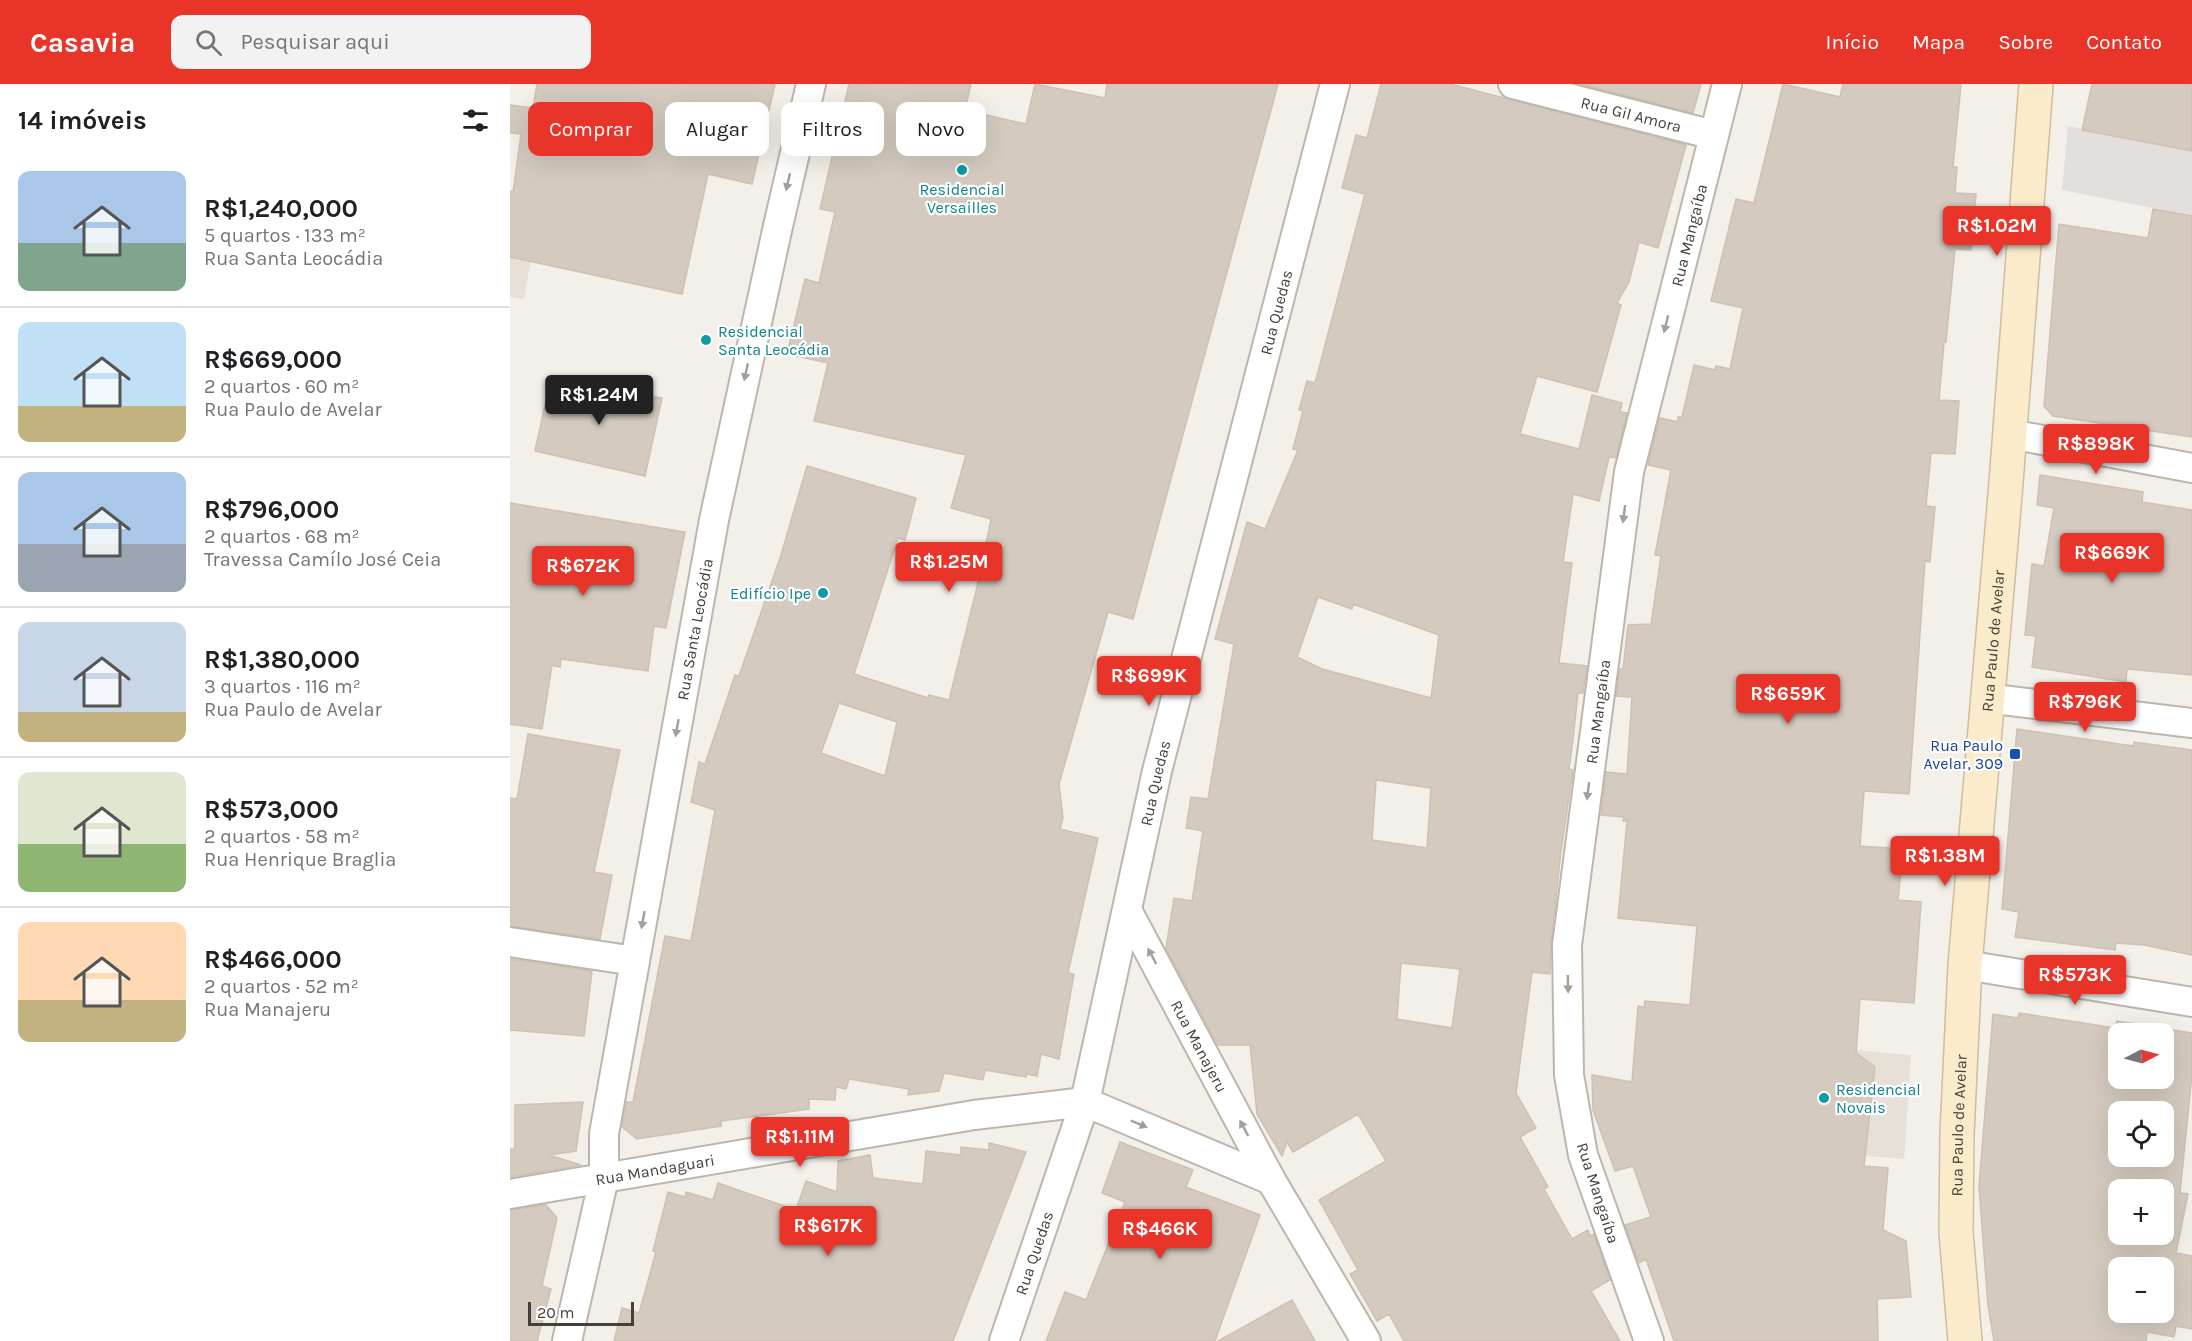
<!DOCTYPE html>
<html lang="pt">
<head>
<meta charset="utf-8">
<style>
  :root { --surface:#fff; --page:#f2f2f2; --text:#202124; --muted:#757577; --line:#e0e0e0; --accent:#e93529 }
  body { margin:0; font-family:Karla,sans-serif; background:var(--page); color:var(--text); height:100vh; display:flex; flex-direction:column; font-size:22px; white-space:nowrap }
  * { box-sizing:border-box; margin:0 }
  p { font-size:20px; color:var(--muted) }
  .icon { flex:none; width:33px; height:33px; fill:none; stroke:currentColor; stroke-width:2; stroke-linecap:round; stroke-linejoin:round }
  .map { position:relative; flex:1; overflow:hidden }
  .sheet { display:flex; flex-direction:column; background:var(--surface); width:510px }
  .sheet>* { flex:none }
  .banner { position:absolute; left:18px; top:18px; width:570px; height:54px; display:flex; gap:12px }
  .needle { width:39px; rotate:84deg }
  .tools { position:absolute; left:1598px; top:939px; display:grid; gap:12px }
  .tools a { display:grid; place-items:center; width:66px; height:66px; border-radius:12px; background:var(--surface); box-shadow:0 6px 24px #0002; font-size:30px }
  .scale { position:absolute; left:18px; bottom:15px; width:106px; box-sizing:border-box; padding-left:6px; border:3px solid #463f38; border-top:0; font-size:16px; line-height:21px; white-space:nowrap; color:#463f38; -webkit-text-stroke:4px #fff; paint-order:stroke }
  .price { position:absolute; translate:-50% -51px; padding:0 14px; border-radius:6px; background:var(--accent); color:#fff; font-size:20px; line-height:39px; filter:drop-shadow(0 2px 3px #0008) }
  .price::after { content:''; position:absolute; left:50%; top:36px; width:18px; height:14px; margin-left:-9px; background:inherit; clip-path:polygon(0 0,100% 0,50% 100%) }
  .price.selected { background:#222; color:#fff }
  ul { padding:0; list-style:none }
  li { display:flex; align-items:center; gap:18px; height:150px; padding:0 18px }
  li+li { border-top:2px solid var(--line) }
  li span { display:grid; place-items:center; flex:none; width:168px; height:120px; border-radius:12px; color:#555 }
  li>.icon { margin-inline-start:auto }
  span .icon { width:72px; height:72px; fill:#fffc; stroke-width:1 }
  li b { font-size:26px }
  h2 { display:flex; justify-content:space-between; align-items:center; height:72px; padding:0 18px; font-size:26px }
  .chip { padding:0 21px; border-radius:12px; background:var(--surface); box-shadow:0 6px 24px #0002; font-size:21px; line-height:54px }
  .chip.selected { background:var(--accent); color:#fff }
  header { display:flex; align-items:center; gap:36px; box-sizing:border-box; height:84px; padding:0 30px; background:var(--accent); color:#fff }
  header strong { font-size:28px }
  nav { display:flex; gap:33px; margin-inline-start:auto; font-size:21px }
  .search { width:420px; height:54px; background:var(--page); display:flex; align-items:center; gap:15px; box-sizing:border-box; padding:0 21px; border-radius:12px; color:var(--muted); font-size:22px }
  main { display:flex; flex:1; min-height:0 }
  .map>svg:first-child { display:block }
</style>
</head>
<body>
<header>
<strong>Casavia</strong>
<div class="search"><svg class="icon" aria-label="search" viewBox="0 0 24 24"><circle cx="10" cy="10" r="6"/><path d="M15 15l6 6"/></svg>Pesquisar aqui</div>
<nav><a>Início</a><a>Mapa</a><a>Sobre</a><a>Contato</a></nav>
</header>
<main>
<section class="sheet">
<h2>14 imóveis<svg class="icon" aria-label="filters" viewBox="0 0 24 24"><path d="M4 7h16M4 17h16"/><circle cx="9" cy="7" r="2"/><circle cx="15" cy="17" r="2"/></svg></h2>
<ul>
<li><span style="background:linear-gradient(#a9c7e8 60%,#7fa58c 0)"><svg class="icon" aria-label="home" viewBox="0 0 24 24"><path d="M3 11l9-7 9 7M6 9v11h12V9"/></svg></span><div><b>R$1,240,000</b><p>5 quartos · 133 m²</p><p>Rua Santa Leocádia</p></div></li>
<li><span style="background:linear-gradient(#bfe0f5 70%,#c2b280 0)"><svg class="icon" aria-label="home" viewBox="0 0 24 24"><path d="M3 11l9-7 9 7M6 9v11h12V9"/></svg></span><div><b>R$669,000</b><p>2 quartos · 60 m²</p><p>Rua Paulo de Avelar</p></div></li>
<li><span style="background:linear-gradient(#a9c7e8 60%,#9aa5b1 0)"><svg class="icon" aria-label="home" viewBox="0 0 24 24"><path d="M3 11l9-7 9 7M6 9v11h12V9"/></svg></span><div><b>R$796,000</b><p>2 quartos · 68 m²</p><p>Travessa Camílo José Ceia</p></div></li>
<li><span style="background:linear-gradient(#c9d6e8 75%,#c2b280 0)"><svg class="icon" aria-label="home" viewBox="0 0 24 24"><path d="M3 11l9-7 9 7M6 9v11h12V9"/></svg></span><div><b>R$1,380,000</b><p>3 quartos · 116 m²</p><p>Rua Paulo de Avelar</p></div></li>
<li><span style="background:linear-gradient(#dfe7d0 60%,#8fb573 0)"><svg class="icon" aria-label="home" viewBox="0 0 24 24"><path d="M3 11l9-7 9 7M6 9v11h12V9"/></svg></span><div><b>R$573,000</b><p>2 quartos · 58 m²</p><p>Rua Henrique Braglia</p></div></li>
<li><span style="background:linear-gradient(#ffd9b3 65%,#c2b280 0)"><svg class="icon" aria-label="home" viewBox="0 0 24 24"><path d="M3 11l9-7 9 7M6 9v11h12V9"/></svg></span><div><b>R$466,000</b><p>2 quartos · 52 m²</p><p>Rua Manajeru</p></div></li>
</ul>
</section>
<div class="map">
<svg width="1682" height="1257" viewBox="0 0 1682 1257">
  <rect width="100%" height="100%" fill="#f3efe9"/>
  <!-- residential -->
  <path fill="#e7e0d7" d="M0,158l23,5 -9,52 -14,-2z
    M1346,966l55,5 -7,104 -149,-12z"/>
  <!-- parking -->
  <path fill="#e2dfdd" d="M1558,42l124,25v65l-130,-26z"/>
  <!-- building -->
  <path fill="#d4cabf" stroke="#cec1b3" stroke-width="1.5" fill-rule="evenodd" d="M27,0h238l-23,100 -44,-10 -26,120 -172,-37v-66l3,1 8,-58 -11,-1v-28l23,3z
    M339,0h122l-6,26 61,14 9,-40 70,14 2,-14h171l-145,535 -25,-7 -49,172 4,34 -3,11 38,9 -30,135 6,1 -15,85 -18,-5 -4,22 -10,-2 -1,3 -41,-7 -2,10 -39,-7 -5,18 -31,4 1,-6 -60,-10 -3,10 -10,-2 -1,13 -26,-1v10l-88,12v5l-84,13 -15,-12 4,-25h7l32,-166 26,5 24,-131 -24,-8 8,-40 6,2 30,-89 4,1 42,-121 26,-89 109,32 -11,42 -7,-2 -44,136 74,24 1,-3 20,5 30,-121 12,-60 -40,-11 15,-53 -152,-34 14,-58 -41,-9 18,-75 14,4 16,-71 -15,-3zM329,619l58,19 -12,54 -64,-23z
    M871,0h69l236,61 -28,103 -19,-6 -10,40 -12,21 4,2 -24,87 -60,-16 -17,58 59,15 13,-54 30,8 -2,9 7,1 -11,45 -7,-1 -10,44 -26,-7 -10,68 9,1 -13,100 28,3 -4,27h-5l-5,46 -4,30 4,1 -12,81 -10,92 -1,31 -18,-2 -16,121 20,35 -16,9 28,50 -4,2 28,50 16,-9 2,6 4,-2 16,46 -19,11 29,50h-216l-15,-27 -12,7 -27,-47 8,-4 -39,-70 67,-39 -28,-47 -65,38 -6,-10 -5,14 -25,-42 -7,-69h-32l-52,-97 8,-50 18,3 11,-70 -17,-3 5,-31 17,2 26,-155 -19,-5 32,-117 18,7 33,-79 -5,-1 10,-38 -4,-1 8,-29 8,2 50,-189 -23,-6 14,-53 11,3zM808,513l34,12 1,-5 86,31 -8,63 -109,-29 -25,-12zM866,696l55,8 -4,60 -55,-8zM891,879l59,6 -8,59 -55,-9z
    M1070,0h121l-8,29z
    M1273,0l57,13 3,-13h118l-8,83h4l-2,26 21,1 -5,56 -16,-1 -9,93h-2l-5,58 20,1 -4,53 -24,-1 -5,53 9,1 -5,55 -5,-1 -16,233 -45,-3 -4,55 43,3 -5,51 23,2 -7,101 -54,-4 -4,54 19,14 -11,99 24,2 -5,62 23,11 5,56 -34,2 1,42h-204l-28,-82 -7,4 -14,-38 26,-8 -18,-51 -18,5 -22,-61 -1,-35 40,7 6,-76 6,1 1,-6 45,4 7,-79 -79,-8 9,-97h-4l1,-4 -23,-2 5,-43 21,2 5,-77 -16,-1 4,-27h3l5,-44 23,-1 10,-68 -6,-1 16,-85 -23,-5 12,-47 18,4v-5h4l12,-52 21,5 1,-4 14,3 13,-61 -32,-7 25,-102 18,4z
    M1582,0h100v67l-110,-21z
    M1643,125l39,7v221l-139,-21 -9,-10 15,-182 89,14z
    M41,293l111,21 -17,78 -110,-25z
    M1530,391l103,17 -1,10 50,8v165l-65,-6 -1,13 -94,-15 4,-31 -11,-1 7,-71 12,2 10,-58 -17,-3z
    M0,419l175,29 -19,96 -12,-2 -6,45 -87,-12 -1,8 -8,-2 -10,64 -32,-5z
    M1507,645l116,17 1,-4 58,8v205l-48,-10 -28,-2 -1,7 -100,-13 4,-25 -17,-3z
    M18,650l92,16 -26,122 18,3 -12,64 -90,-13v-128l7,1z
    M0,875l82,12 -8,65 -74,-6z
    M1509,929l96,15 2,-7 75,12v41l-12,119 8,1 -12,59 16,3v73l-16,-3 -2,11 -27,-5 -1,9h-152l-6,-35 -9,-120 14,-172 25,4zM1608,950h45v44h-45zM1608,1028h45v44h-45zM1608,1106h45v44h-45zM1608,1184h45v44h-45z
    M73,1018l-7,49 -27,4 32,10 -71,12v-28h5v-44z
    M610,1058l73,28 -7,17 74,28 -45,126h-169l19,-49 21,8 39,-98 -23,-9z
    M479,1059l37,9 -73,189h-339l8,-33 17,5 17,-61 -3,-1 15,-59 17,5 1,-5 27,8 5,-17 78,27 10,-29 31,11 1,-31 32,-6 3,23 50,6 3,-33 35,4v-8l28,3z
    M36,1121l11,13 -15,68 9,3 -14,52h-27v-131z
    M782,1216l23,41h-97z"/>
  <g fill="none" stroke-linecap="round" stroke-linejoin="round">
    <!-- street casing -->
    <g stroke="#beb6ac" stroke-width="32">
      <g id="street">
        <path id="s1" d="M1003,0l201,51"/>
        <path d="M1500,350l182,34"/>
        <path d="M1476,614l206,25"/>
        <path id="s2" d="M618,828l143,268 95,161"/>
        <path d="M0,858l125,19"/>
        <path d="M1455,881l227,37"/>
        <path id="s3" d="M0,1110l464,-79 111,-13 186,78"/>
        <path id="s4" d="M57,1257l37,-163v-44l110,-614 64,-294 33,-142"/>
        <path id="s5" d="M494,1257l81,-239 72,-331 178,-687"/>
        <path id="s6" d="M1139,1257l-66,-186 -14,-80 -2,-130 62,-473 98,-388"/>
      </g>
    </g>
    <!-- secondary casing -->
    <g stroke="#cfbd9c" stroke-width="36">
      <g id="secondary">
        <path id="s7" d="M1455,1257l-9,-109 1,-98 8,-169 41,-482 30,-399"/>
      </g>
    </g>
    <!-- street -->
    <use href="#street" stroke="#fff" stroke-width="28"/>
    <!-- secondary -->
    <use href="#secondary" stroke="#faebcb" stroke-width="33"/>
  </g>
  <!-- one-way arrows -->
  <defs><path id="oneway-solid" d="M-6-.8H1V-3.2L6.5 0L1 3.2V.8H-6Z" transform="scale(1.5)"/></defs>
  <g fill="#a29f9c">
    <use href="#oneway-solid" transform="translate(278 98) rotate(103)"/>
    <use href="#oneway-solid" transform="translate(1156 240) rotate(104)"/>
    <use href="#oneway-solid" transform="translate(236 288) rotate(102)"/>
    <use href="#oneway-solid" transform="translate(1114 430) rotate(97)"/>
    <use href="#oneway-solid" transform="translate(167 644) rotate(100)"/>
    <use href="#oneway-solid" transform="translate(1078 707) rotate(97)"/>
    <use href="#oneway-solid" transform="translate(133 836) rotate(100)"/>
    <use href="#oneway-solid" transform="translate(642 872) rotate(-118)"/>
    <use href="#oneway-solid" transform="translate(1058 900) rotate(89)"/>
    <use href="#oneway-solid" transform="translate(629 1040) rotate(23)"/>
    <use href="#oneway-solid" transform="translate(734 1044) rotate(-118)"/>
  </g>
  <!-- markers -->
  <g fill="#0f9aa8" stroke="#fff" stroke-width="2">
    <circle cx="452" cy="86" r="6"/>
    <circle cx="196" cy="256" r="6"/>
    <circle cx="313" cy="509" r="6"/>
    <circle cx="1314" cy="1014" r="6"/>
  </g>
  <rect fill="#1a4fb4" stroke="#fff" stroke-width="2" x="1499" y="664" width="12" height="12" rx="3"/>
  <g text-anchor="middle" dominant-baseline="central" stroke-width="4.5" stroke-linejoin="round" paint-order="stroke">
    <!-- street labels -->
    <g font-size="16" fill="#463f38" stroke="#fff">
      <text stroke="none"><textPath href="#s1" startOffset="122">Rua Gil Amora</textPath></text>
      <text stroke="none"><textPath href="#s6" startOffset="1130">Rua Mangaíba</textPath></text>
      <text stroke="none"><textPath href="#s5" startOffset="1065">Rua Quedas</textPath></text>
      <text stroke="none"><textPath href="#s4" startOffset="724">Rua Santa Leocádia</textPath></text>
      <text stroke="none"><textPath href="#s7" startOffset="702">Rua Paulo de Avelar</textPath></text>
      <text stroke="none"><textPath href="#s6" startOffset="644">Rua Mangaíba</textPath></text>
      <text stroke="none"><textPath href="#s5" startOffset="579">Rua Quedas</textPath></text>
      <text stroke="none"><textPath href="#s2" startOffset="152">Rua Manajeru</textPath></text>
      <text stroke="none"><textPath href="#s7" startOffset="216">Rua Paulo de Avelar</textPath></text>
      <text stroke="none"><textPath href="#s3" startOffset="147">Rua Mandaguari</textPath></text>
      <text transform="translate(1088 1109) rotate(72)">Rua Mangaíba</text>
      <text stroke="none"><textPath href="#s5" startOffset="93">Rua Quedas</textPath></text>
    </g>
    <!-- culture labels -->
    <g font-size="16" fill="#0d838f" stroke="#fff" text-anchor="start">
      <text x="452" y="105" text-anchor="middle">Residencial<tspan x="452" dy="18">Versailles</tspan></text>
      <text x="208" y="247">Residencial<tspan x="208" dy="18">Santa Leocádia</tspan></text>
      <text x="301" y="509" text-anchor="end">Edifício Ipe</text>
      <text x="1326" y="1005">Residencial<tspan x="1326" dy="18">Novais</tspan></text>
    </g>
    <!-- transit labels -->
    <g font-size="16" fill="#164399" stroke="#fff" text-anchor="end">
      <text x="1493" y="661">Rua Paulo<tspan x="1493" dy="18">Avelar, 309</tspan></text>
    </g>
  </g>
</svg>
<div class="tools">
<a><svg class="needle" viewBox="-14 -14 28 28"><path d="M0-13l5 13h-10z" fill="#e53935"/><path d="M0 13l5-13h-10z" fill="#757577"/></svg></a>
<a><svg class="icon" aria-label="locate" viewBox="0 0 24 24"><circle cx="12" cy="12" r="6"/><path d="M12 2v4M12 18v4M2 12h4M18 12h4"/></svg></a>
<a>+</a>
<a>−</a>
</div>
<div class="scale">20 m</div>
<b class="price" style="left:1487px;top:173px">R$1.02M</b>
<b class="price selected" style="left:89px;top:342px">R$1.24M</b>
<b class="price" style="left:1586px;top:391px">R$898K</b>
<b class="price" style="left:1602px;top:500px">R$669K</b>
<b class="price" style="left:439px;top:509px">R$1.25M</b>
<b class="price" style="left:73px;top:513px">R$672K</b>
<b class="price" style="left:639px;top:623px">R$699K</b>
<b class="price" style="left:1278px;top:641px">R$659K</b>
<b class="price" style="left:1575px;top:649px">R$796K</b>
<b class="price" style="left:1435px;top:803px">R$1.38M</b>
<b class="price" style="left:1565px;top:922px">R$573K</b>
<b class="price" style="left:290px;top:1084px">R$1.11M</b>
<b class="price" style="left:318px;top:1173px">R$617K</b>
<b class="price" style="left:650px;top:1176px">R$466K</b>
<div class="banner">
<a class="chip selected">Comprar</a>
<a class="chip">Alugar</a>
<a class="chip">Filtros</a>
<a class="chip">Novo</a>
</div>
</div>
</main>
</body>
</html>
